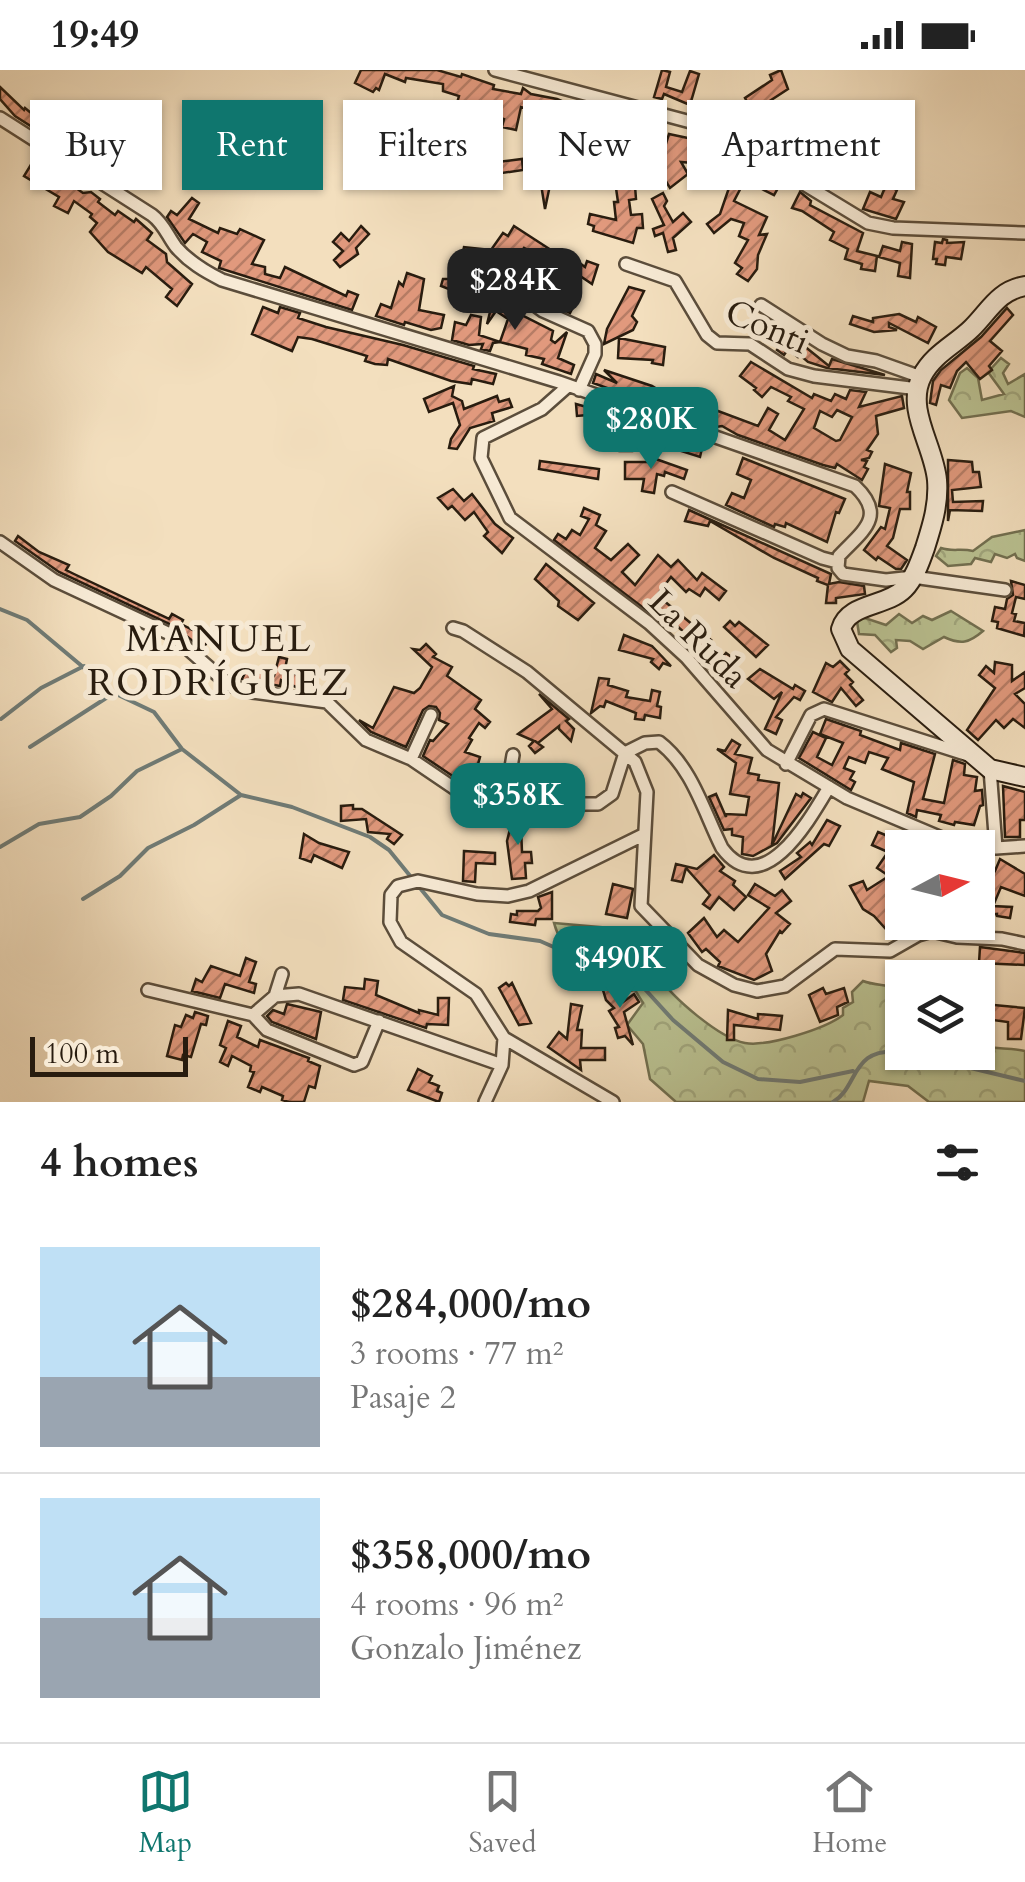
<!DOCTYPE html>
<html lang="en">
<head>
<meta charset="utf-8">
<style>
  :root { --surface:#fff; --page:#f6f6f6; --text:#222; --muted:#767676; --line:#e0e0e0; --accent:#0f766e }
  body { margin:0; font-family:Cardo,serif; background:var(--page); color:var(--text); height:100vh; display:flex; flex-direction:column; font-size:38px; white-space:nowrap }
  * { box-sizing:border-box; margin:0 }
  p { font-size:32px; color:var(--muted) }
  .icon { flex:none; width:55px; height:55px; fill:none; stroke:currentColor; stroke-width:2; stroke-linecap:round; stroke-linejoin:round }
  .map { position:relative; height:1032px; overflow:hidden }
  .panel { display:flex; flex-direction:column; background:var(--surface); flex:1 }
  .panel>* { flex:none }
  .hud { position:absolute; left:30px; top:30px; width:965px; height:90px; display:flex; gap:20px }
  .needle { width:65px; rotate:83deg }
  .fabs { position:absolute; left:885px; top:760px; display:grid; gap:20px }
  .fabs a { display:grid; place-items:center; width:110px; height:110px; border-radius:0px; background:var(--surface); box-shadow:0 2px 8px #0004; font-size:50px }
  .scale { position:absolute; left:30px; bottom:25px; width:158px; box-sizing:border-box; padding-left:10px; border:5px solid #281c0f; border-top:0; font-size:28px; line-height:35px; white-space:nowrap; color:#281c0f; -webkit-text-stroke:8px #f7ead5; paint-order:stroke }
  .price { position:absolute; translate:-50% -85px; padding:0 22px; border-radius:20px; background:var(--accent); color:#fff; font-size:32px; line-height:65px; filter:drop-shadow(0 2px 5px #0008) }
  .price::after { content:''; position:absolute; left:50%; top:60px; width:30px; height:22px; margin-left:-15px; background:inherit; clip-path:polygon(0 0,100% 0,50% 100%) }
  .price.active { background:#222; color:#fff }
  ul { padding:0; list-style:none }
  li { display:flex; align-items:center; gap:30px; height:250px; padding:0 40px }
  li+li { border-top:2px solid var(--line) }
  li span { display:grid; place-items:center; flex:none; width:280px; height:200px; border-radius:0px; color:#555 }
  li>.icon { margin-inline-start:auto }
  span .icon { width:120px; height:120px; fill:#fffc; stroke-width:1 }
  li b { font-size:42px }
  h2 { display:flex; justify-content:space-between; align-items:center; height:120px; padding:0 40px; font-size:42px }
  .tag { padding:0 35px; border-radius:0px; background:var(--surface); box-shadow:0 2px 8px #0004; font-size:35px; line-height:90px }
  .tag.active { background:var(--accent); color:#fff }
  .status { display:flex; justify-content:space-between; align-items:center; height:70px; padding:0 50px; background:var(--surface); direction:ltr }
  .status svg { height:28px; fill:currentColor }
  .menu { display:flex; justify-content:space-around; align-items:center; height:140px; border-top:2px solid var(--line); background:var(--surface); font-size:28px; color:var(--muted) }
  .menu a { display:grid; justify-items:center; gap:5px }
  .menu .active { color:var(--accent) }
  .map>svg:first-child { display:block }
</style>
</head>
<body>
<div class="status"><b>19:49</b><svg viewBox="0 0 49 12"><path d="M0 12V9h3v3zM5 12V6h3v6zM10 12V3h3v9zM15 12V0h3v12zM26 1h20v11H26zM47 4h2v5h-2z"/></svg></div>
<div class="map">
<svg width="1025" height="1032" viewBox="0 0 1025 1032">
  <defs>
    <pattern id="forest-crowns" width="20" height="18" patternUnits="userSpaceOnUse" patternTransform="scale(2.5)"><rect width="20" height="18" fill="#bac292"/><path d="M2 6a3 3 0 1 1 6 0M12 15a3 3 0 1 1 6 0" fill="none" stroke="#a0a67d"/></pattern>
    <pattern id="building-hatch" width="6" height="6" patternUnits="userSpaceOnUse" patternTransform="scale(2.5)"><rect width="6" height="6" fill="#e1997d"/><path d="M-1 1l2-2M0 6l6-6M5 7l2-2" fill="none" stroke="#b67c65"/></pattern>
  </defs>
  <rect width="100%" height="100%" fill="#f3dfbe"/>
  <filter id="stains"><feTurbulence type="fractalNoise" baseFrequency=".002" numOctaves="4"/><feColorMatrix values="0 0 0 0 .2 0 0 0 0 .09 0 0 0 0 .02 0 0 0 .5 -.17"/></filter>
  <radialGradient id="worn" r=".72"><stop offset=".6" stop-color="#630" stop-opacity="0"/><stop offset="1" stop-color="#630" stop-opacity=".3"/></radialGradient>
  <!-- forest -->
  <path fill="url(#forest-crowns)" stroke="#716f50" stroke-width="2.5" d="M1001,288l8,6 -6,9 5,11 17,-10v43l-14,-6 -49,7 -13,-18 11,-27 7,-5 11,10 4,22 22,-6 -16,-22z
    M1025,460v31l-8,-3 -2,-4 -8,4 -12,-4 -4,8 -16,-4 -4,6 -23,2 -12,-10 5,-8c11,4 20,0 32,3l19,-14z
    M951,541l32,20c-14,12 -22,14 -39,6l-21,12 -13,-8 -14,-1 1,8 -6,4 -16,-17 -16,-1 -3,-19 30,10 13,-11 13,9 11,-7 9,4z
    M554,853l90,8c4,13 6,34 14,45 15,22 61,62 87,67 22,4 80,-14 98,-28v-7l10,-6 -1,-10 11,-11c13,5 27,3 39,9v62h76v-8c10,6 33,3 47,7v51h-96l-21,-16 -39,-5 -6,21h-187l-26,-23 -7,-35 -16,-19 16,-22 -8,-13 -15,3c-27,-17 -58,-39 -66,-70z"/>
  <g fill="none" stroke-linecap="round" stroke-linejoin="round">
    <!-- stream -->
    <path stroke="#6f7b76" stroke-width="4" d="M0,539l27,11 87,73 40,19 28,37 59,46 51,12 78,30 19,13 53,65 47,19 51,7 102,45 31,34 50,42 35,17 42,3 53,-11
      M1,649l40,-31 43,-22
      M30,677l84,-54
      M0,777l39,-23 41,-7 31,-21 26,-25 45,-22
      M83,829l37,-23 28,-28 46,-23 47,-30
      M904,982l121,29
      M833,1032c26,-15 17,-56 69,-50"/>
  </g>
  <!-- building -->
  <path fill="url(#building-hatch)" stroke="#281c0f" stroke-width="2.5" fill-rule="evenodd" d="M361,0h76l24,7 1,-3 32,11 -1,4 28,5 2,-6 8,6 26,5 35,15 2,-5 15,6 1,-3 26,13 -12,29 -13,-5 -4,13 -13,-4 8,-21 -21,-9 -4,10 -14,-5 8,-7 -23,-7v-4l-27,-8 -5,23 -14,-3 2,-8 -47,-16 2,-7 -16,-5v-7l-37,-6 -1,4 -20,-8 -6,16 -3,-2 -3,4 -18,-9z
    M662,0l8,2 -4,15 16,5 8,-21 9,3 -9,31 -26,-11 -2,5 -8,-2z
    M781,0l7,19 -32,21 1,3 -17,8 -4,-7 14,-7 -5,-9 27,-18 -2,-5z
    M0,17l24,23 1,-2 18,15 5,-7 10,9 -2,3 21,15 -3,4 30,20 8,-10 29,17 -7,11 -16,-10 -3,5 -100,-64 -15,-17z
    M780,47l15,9 6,-6 8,6 5,8 -9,13 -30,-24z
    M669,64l47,10 39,20 -3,7 17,2 13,8 -8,14 -12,-6 2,-5 -18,-6 -12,23 33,16 -8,18 8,-1 -9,21 -1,14 -9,12 -11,-7 5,-6 -7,-5 13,-23 -9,-4 5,-13 -13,-4 -17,14 -7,-9 13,-10 10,-29 -12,-8 -12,1 -2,-14 -23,-2 7,12 -18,14 -8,-13 -21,-6 4,-14 16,5z
    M555,70l5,5 -3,12 17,18 -11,8 -13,2 -5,24 -5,-31 -9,2 -2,-13 16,-3 3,-18z
    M497,77v15l25,-3 1,11 -21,3 -12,-14v16h-14v-11h5l-2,-16z
    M32,93l18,10 2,-2 31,22 8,-1 9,7 -2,3 17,13 3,-4 16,11 2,-3 16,14 -5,7 19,14 1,8 25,22 -15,22 -11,-9 6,-8 -26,-22 -4,6 -34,-21 -18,-20 7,-9 -7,-6 2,-3 -18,-13 -6,12 -14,-7 5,-9 -35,-21z
    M886,115l11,5 -4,9 11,3 -8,17 -33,-10 7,-17 11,5z
    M635,116l1,13 -7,1 2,15 11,-1 1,14h-6l-4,15 -40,-12 1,-5 -6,-2 2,-10 26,6 -2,-18h4l-2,-14z
    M800,122l11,9 -1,4 53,28 -6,18 20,5 -2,15 -14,-2 1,-5 -17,-5 3,-10 -18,-9 4,-8 -32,-21 -10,-3z
    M663,123l4,8 -3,5 9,16 10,-9 8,9 -18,16 3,12 -8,2 -5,-19 -8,3 -2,-7 11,-4 -12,-26z
    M192,128l7,5 -10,16 29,14 2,-5 17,6 3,-5 24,11 -12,24 13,3v7l15,4 5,-11 61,29 2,-5 10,4 -6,15 -133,-42 2,-7 -19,-9 5,-10 -14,-8 -8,9 -18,-26 4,-6 6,4z
    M361,156l8,8 -13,14 2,6 -18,13 -6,-7 9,-9 -10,-9 8,-9 8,8z
    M514,156l37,24 -7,9 -20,-11 -10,14 61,41 -5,10 -27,-14 -61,-44 -20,3 2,-11 27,3 12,-17 5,3z
    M943,169l4,1v3l17,-1 -3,17 -15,-2 -1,8 -9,-1 1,-5h-4l2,-17 7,1z
    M902,172l10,2 -2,34 -12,-2 2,-13 -21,-6 4,-11 17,5z
    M562,180l23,17 2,-6 11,4 -6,19 -37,-25z
    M452,200l21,6 -6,14 13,11 -39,-15 2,-7h7z
    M407,203l17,6 -5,31 25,5 -3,13 -10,2 -26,-8 -1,3 -28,-9 5,-12 10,4 8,-26 4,4z
    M493,217l24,17 -5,6 41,21 -2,9 4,3 12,-11 -9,26 16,7 -3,9 -29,-10 2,-5 -18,-4 1,-6 -27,-7 -7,1 -3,8 -9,-2 2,-5 -14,1 -17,-5 3,-18 11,3 5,-10 10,2 -2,18 21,7 8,-23 -12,-8 -9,13 5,-20 -8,-2z
    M629,217l15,4 -12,25 5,6 -4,8 -29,14 3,-15z
    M263,237l15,6 2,-6 20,6 -2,5 28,9 77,18 71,21 -1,3 23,5 -3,10 -21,-5 -1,5 -20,-3 -63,-22 -1,6 -12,-1 -10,-3 2,-5 -55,-17 -14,-2 -6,14 -40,-17z
    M1007,238l6,7 -23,26 12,10 -13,15 3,4 -12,9 -14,-17 -9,9 -7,17 -9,-3 -5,20 -6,-2 3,-22 8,-11 40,-33z
    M899,244l17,8 2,-5 18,10 -8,16 -39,-20v4l8,3 -23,2 -24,-8 3,-8 20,6v-4z
    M788,263l41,33 3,-7 53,16 -58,-7 -19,-6 -8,-7 -2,2 -10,-8 -4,6 -7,-5z
    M619,268l46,9 -2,18 -11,-2 1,-3 -35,-2z
    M751,292l61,36 2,-4 17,7 4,-7 11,5 4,-9 16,2 -7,15 43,-11 2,12 -28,8 2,18 -11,16 5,2 -3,6 -8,2 6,1 -3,6 4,2 -6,11 -25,-16 -2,4 -12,-3 -85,-30 -16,-9 -6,1 -123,-44 3,-9 21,9 -13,-13 48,16 19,12 31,7 56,21 10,-18 10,6 -9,16 16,10 19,-31 -16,-8 3,-4 -20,-10 -9,10 -8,-7 2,-2 -16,-12zM837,340l15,7 -12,23 -4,1 -22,-13 6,-17 12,6z
    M454,316l-2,10 10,5 2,8 33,-13 2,6 10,-3 3,8 -20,6 2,8 -24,7 -13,21 -8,-1 2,-9 9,-14 -7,-22 -24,9 -5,-13z
    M576,334l40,11 -1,3 54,13 4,1 -1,5 31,7 -3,13 -69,-22 1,16h-13l-7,-3 -1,-12 18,-2 -43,-11 2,-8 -11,1z
    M653,388l34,12 -3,9 -19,-7 -1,4 -7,-2 -3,19 -12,-2 2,-12h-19v-17h27z
    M743,388l102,41 -6,14 -3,-1 -9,30 -41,-19 -1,4 -10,-3 -1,3 -48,-22 6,-12 12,5 7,-18 -14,-6z
    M948,390l24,2 1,10h6l2,15 -29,3 1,12 30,-1 -1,10 -32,-1 -2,11z
    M540,391l59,8 -1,10 -59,-10z
    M885,394l26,9 -4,19h3v17h-10l-7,29 -6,8 20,14 -6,9h-5l-18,-12 -2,3 -12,-10 17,-23 4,2 5,-21 -11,-2z
    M453,419l11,12 8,-7 23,30 18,14 -11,15 -18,-17 4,-4 -14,-20 -9,8 -13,-14 -4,3 -10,-11z
    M584,438l16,7 -4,10 10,6 -11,17 16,12 17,-16 11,11 -17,17 13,13 23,-30 13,12 7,-7 19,20 5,-7 24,18 -7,9 -14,-12 -5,8 -11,-7 -3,3 -15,-15 -14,18 54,45 -5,4 14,16 6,-7 8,6 -11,11 3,4 -6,6 -32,-34 3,-3 -5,-9 -20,-18 -4,6 -108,-82 4,-6 8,5 6,-9 8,5 9,-16 -8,-3z
    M689,440l142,64 -2,10 10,-2 25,4 1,8 -29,4v5h-10l2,-18 -11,-4 1,-3 -44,-20 -64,-37 -2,5 -23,-5z
    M18,466l21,16 30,13 -3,5 8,4 95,45 3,-5 11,6 -2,4 29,15 -8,10 -26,-22 -117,-55 -44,-31z
    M546,494l48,39 -16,17 -20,-14 1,-5 -24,-22z
    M1011,511l14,4v14l-9,-2 -4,16 4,1 -2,7 11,2 -1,13 -27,-8 1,-6 -6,-1 3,-14 10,2 2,-10 6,-4z
    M730,551l5,5 4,-4 29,23 -12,12 -32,-30z
    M624,565l28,11 19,20 -8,-3 -4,6 -8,-7 2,-3 -34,-9z
    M426,574l10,10 -3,3 19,10 -5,9 34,24 -6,9 15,13 -5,6 -6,-5 -10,15 3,2 -7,12 15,5 -7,25 -6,-1 -1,4 -43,-29 7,-16 3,1 15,-17 -9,-4 1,-7 -4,-6 -7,-1 -6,4 -17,37 -35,-15 -12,-12 14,8 21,-41 20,6 6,-5 12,-21 -19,-18 7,1z
    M279,587l8,2 -2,10 17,8 -4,11 -17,-8 -1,6 -38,-7 5,-10 27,7z
    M840,591l9,9 -4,4 8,8 -3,3 13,15 -7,6 -15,-18 -9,14 -19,-10 13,-29 7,4z
    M995,592l17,3v16l13,-9v16l-10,6 10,10v24l-12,-9 -9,9 -8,-8 -18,20 -11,-10 28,-42 -16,-13 7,-9 8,7z
    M760,599l33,20 2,-4 10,6 -5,9 -6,-3 -18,20 6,3 -6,14 -11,-5 17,-37 -8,7 -26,-20z
    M599,608l10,1 -1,6 20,6 -2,6 24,4 2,-11 8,2 -3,14 4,1 -1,11 -15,-3 -1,5 -9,-1 1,-6 -30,-12 -2,6 -4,-1 -9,7z
    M539,624l30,25 -3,2 8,8 -3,12 -12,-12v-3l-21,17 -3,-2 8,6 -8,6 -6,-7 5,-5 -16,-7 34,-25z
    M826,649l35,12 -1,4 40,15 1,-7 34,11 -12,45 21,4 9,-43 12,4 -1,11 13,2 -2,14 7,-1 1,15 -3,1 -6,19 -19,-3 -1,3 -15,-4 2,-6 -24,-5 -1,7 -9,-4 7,-31 -32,-13 6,-11 -19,-6 -4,11 -16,-6 -5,11 10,4 -4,7 5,3 -4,8 -52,-32 14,-26 13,6 -9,19 15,8 11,-22 -23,-9z
    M732,670l8,5 -5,9 17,4 -4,15 11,2 -1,5 21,3 -7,62 24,-51 5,3 2,-4 8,5 -34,45 -24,13 -11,-2 1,-17 -11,-2v-6l-8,1 -15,-33 7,-3 10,23v-3l20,1 3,-18 -19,-3 6,-31 -19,-14 8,2z
    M1003,716l22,6v28h-5v17h-15z
    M353,735v4h9l40,26 -8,9 -7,-5 3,-5 -22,-2 -2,-13 -25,2v-15z
    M514,743l13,4 -1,11 -5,-1 1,25h9l1,11h-7l1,15 -14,1 -5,-38z
    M827,750l13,6 -11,20 -5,-2 -39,35 -5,-8 21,-14 -4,-4 13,-11 2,3z
    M878,762l17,7 2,-4 23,13h-18v80l-9,9 -19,-21 -11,-7 -13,-23 13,-5 4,9 22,-14 -12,-8 11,-16 -16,-7z
    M304,764l15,9 30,9 -7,16 -28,-13 -3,7 -11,-4z
    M464,781l31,2v11l-19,-1 -1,19 -12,-1z
    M714,785l10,12 -4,4 15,10 -2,4 13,12 -12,13 -15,-13 -9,12 -7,-5 7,-9 -24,-27 -4,14 -10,-2 4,-16 21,5z
    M1000,789l25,15v22l-24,-9 -8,19 19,1 -2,11 -13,-2v-2l-19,2v-54l17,9z
    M613,814l20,5 -6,29 -21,-4z
    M755,814l20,12 7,-6 9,11 -15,12 14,11 -8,9 -2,-2 -14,23 6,17 -18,9 -36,-14 2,-4 -14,-13 -4,3 -14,-19 16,-15 13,19 7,-7 14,12 31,-34 -21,-13z
    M552,822v27h-16l-1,6 -25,-3 1,-8 6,1v-4h21l3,-3 -3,-11z
    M980,877l45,6v12l-46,-2z
    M246,888l10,4 -7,20 7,2 -2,9 -29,-9 -5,14 -28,-7 4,-12 6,3 9,-16 29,10z
    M365,909l13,2 -2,14 43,18v-3l19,5v-17h11l-1,27 -21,-1 -1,4 -83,-28 2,-13 19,2z
    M600,910l23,22 11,-8 5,8 -15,10 9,33 -8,-9 -7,2 -3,-10 4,-1 -10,-16 5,-3 -8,-8z
    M506,913l3,3 3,-3 19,40 -12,2 -20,-37z
    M823,918l3,6 18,-6 4,14 -11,5 1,8 -18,7 -11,-27z
    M287,934l34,8 -5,27 -44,-17 -5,-6 6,-6 11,4z
    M571,934l11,2 -5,24h5l-1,18h24v12h-25l1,10 -33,-23 11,-15 8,7z
    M983,934l42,4 -4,31h-13v-17l-30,-4v-12z
    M728,940l30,9v-5l24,2 -2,14 -46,-5v15h-7z
    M195,942l13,4 -2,9 -5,-1 -10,33 -8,-2 -1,5 -15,-4 8,-31 6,2 5,-12 7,3z
    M228,951l13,5 -4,11 21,10 2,-7 49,18 -1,3 12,5 -5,22 -6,-2 -5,16h-15l-7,-2 1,-4 -21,-9 -2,5 -12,-5 6,-15 -4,-1 1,-5 -19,-10 -4,10 -8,-4 6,-14 -6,-3z
    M418,999l14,7 -3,6 10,4 -2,5 5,2 -3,9 -31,-12z"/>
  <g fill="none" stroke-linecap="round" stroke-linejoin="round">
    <!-- street casing -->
    <g stroke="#5b4d3b" stroke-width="16">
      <path id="street" d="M495,0l207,55 48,21 44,32 74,45 25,5 132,5
        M0,48l152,97c12,9 15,20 24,32 13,15 28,24 46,33l337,102 296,104c33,31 6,46 -16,70l-1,12 5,6 43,6 27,-3 92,13
        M477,193l66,48 45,20 7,13v10l-16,36
        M626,194l49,17 32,54 10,8 33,1 38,25 26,7 104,13
        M761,235l61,39 25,12 29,5 45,16
        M568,316l-26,23 -59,29 -2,20 29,60 139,105 37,34 81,93 80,48 102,43 47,7 29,-2
        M672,422l150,66 15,4
        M0,472l54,38 118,55 57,50 23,7 75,10 39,38 45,19 59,40 35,5h93l14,-10 13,-41
        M453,558l10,3 64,41 108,90 12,30 -6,114 57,59 36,20 23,6 28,-5 50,-37 55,2 28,-16 14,-4 25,6 45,2 23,5
        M625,683l20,-10 14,-1c33,25 45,70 63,106 41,55 88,-29 107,-61
        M411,689l20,-44
        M786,694l25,-49 13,-6 144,46
        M990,699l6,79
        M505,734l8,-49
        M148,920l105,25 22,-19 24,-2 203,71
        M275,926l7,-22
        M253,945l14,15 87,35 8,-3 17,-41
        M504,968l109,64
        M485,1032l17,-37 2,-27 -28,-44 -75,-52 -11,-20 1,-27 7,-9 20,-5 59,13 31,2 21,-5 114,-56"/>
    </g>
    <!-- secondary casing -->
    <g stroke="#281c0f" stroke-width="22">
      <path id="secondary" d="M1025,216c-27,5 -35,24 -53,42 -16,16 -39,26 -50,48 -17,33 12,70 15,104 2,24 -5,46 -12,68 -5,14 -11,31 -21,41 -18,18 -56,14 -63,40l9,20 140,120 35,8"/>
    </g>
    <!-- street -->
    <use href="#street" stroke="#f7ead5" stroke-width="11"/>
    <!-- secondary -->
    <use href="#secondary" stroke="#f7ead5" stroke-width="18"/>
  </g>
  <g text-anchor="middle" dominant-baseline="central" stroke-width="10" stroke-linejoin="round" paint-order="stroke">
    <!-- street labels -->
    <g font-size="35" fill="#281c0f" stroke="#f7ead5">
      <text transform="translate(767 257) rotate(23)">Conti</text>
      <text transform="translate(698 569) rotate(45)">La Ruda</text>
    </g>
    <!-- neighbourhood labels -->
    <g font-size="38" letter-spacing="2.5" fill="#281c0f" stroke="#f7ead5">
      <text x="219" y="569">MANUEL<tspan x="219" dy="44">RODRÍGUEZ</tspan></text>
    </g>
  </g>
  <rect width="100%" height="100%" filter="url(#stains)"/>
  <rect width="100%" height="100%" fill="url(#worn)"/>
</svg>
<div class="fabs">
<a><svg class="needle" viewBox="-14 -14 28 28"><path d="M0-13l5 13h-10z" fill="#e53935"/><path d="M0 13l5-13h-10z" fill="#767676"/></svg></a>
<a><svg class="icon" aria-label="layers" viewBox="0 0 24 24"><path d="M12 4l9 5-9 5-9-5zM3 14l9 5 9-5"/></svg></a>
</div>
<div class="scale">100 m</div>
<b class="price active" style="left:515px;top:263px">$284K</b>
<b class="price" style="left:651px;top:402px">$280K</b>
<b class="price" style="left:518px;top:778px">$358K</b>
<b class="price" style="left:620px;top:941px">$490K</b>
<div class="hud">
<a class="tag">Buy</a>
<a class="tag active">Rent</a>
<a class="tag">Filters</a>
<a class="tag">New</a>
<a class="tag">Apartment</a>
</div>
</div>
<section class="panel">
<h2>4 homes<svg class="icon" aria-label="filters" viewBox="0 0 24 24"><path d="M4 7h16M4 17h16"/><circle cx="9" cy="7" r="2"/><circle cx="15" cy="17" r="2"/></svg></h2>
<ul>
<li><span style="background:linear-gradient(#bfe0f5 65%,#9aa5b1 0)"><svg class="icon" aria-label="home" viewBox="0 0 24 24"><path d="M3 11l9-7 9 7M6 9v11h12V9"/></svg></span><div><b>$284,000/mo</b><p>3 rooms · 77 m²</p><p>Pasaje 2</p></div></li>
<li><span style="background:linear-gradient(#bfe0f5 60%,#9aa5b1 0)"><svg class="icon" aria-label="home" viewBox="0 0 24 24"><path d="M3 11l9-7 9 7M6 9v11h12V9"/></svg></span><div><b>$358,000/mo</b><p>4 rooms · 96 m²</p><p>Gonzalo Jiménez</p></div></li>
</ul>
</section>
<nav class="menu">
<a class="active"><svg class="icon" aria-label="map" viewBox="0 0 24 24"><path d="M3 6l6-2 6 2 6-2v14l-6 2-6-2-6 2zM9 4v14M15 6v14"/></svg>Map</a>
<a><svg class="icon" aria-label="saved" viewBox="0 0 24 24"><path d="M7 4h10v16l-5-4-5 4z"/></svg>Saved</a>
<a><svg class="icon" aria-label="home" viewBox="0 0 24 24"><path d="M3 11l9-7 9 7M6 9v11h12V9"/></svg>Home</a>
</nav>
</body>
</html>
